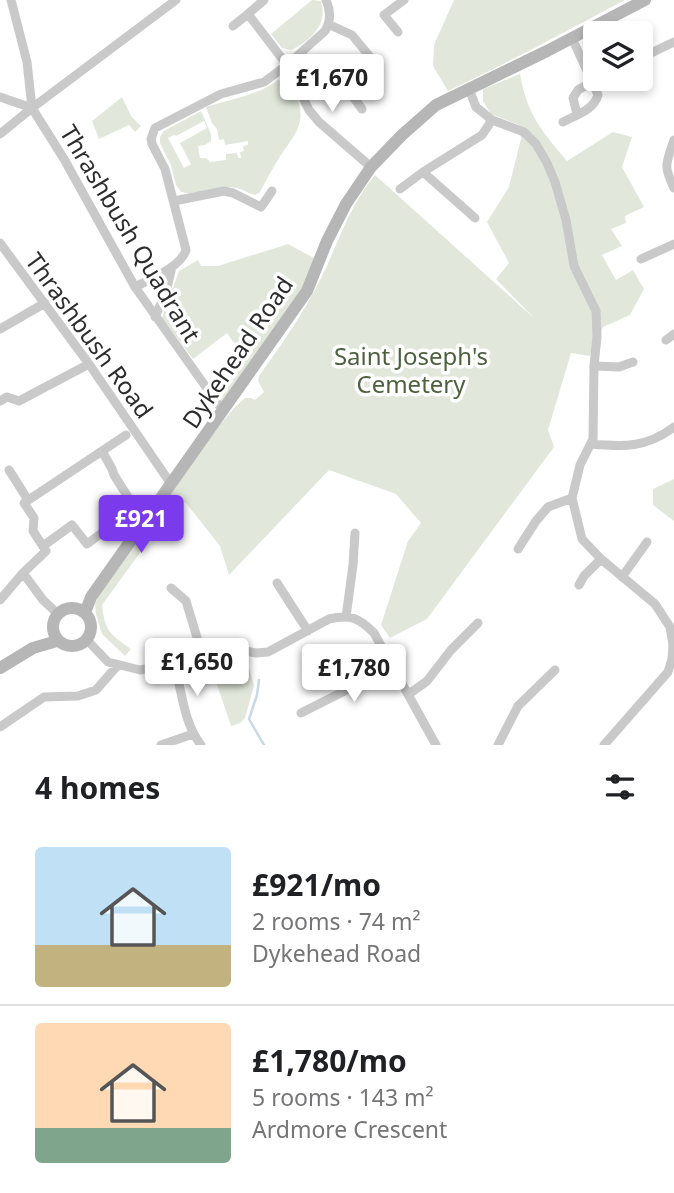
<!DOCTYPE html>
<html lang="en">
<head>
<meta charset="utf-8">
<style>
  :root { --surface:#fff; --page:#f6f6f6; --text:#202124; --muted:#757577; --line:#e0e0e0; --accent:#7c3aed }
  body { margin:0; font-family:"Noto Sans",sans-serif; background:var(--page); color:var(--text); height:100vh; display:flex; flex-direction:column; font-size:26px; white-space:nowrap }
  * { box-sizing:border-box; margin:0 }
  p { font-size:23px; color:var(--muted) }
  .icon { flex:none; width:38px; height:38px; fill:none; stroke:currentColor; stroke-width:2; stroke-linecap:round; stroke-linejoin:round }
  .map { position:relative; height:745px; overflow:hidden }
  .side { display:flex; flex-direction:column; background:var(--surface); flex:1 }
  .side>* { flex:none }
  .controls { position:absolute; left:583px; top:21px; display:grid; gap:14px }
  .controls a { display:grid; place-items:center; width:70px; height:70px; border-radius:7px; background:var(--surface); box-shadow:0 4px 10px #0003; font-size:35px }
  .price { position:absolute; translate:-50% -60px; padding:0 16px; border-radius:7px; background:#fff; color:#222; font-size:23px; line-height:46px; filter:drop-shadow(0 2px 4px #0008) }
  .price::after { content:''; position:absolute; left:50%; top:42px; width:21px; height:16px; margin-left:-10px; background:inherit; clip-path:polygon(0 0,100% 0,50% 100%) }
  .price.active { background:var(--accent); color:#fff }
  ul { padding:0; list-style:none }
  li { display:flex; align-items:center; gap:21px; height:175px; padding:0 35px }
  li+li { border-top:2px solid var(--line) }
  li span { display:grid; place-items:center; flex:none; width:196px; height:140px; border-radius:7px; color:#555 }
  li>.icon { margin-inline-start:auto }
  span .icon { width:84px; height:84px; fill:#fffc; stroke-width:1 }
  li b { font-size:30px }
  h2 { display:flex; justify-content:space-between; align-items:center; height:84px; padding:0 35px; font-size:30px }
  .map>svg:first-child { display:block }
</style>
</head>
<body>
<div class="map">
<svg width="674" height="745" viewBox="0 0 674 745">
  <rect width="100%" height="100%" fill="#fff"/>
  <!-- green -->
  <path fill="#e1e8db" fill-rule="evenodd" d="M312,0l9,1c7,24 -10,39 -30,49l-9,-2 -11,-14z
    M454,0h171c-59,31 -117,63 -177,91l-15,-25 1,-21z
    M520,74c7,40 21,56 47,87l46,-29 19,5 -10,30 22,40 -19,9 1,7 -15,6 11,17 -20,9 14,25 17,-10 11,19 -14,26 -27,12 -13,29 -19,-3 -23,77 6,17 -127,172 -37,19 -9,-13 27,-84 13,-18 -25,-29 -67,-24 -100,105 -9,-29 -34,-43 -7,-4 -77,106c3,27 8,29 29,44l-6,7 -23,-22 -6,-20 -1,-11 20,-34 103,-142 17,-20 10,-9h6l4,2 9,-8 -6,-11 1,-5c22,-31 44,-62 61,-96 18,-35 29,-75 55,-105l160,144 -39,-40 13,-16 -22,-41 22,-35 12,-48 -2,-14 -28,-11 -8,-13v-12z
    M278,80h8c5,4 6,8 9,14 14,29 -1,41 -16,64 -7,11 -13,23 -19,34l-5,3c-10,-3 -17,-9 -28,-8 -15,0 -31,9 -46,5l-5,-7 -5,-20 -11,-22v-6l4,-6 37,-20 10,23v7l-6,4 -7,1 2,12h6l4,4 16,-2v-6l11,-1 1,5h3l-1,-6 4,-1 -1,-5 5,-1v-4l-23,4 -1,-6 -5,1 -2,-11 -5,-6 -6,-16c23,-7 53,-12 72,-27zM204,121l3,7 -27,15 11,21 -7,4 -16,-30 6,-3 2,1z
    M122,97l9,19 10,10 -6,6 -6,-7 -30,14 -7,-18z
    M288,244l28,15 -14,32 -80,111 -5,-4 28,-39 -18,-26 -34,26 -31,-41 17,-47 19,-11 3,6h17z
    M674,479v42l-21,-16v-16z
    M231,656l15,2 8,28 -9,32 -5,5 -9,3 -22,-65 11,-4z"/>
  <g fill="none" stroke-linecap="round" stroke-linejoin="round">
    <!-- stream -->
    <path stroke="#c9d9e6" stroke-width="2.5" d="M259,680l-2,15 -8,24 15,26"/>
    <!-- street -->
    <path stroke="#c9c9c9" stroke-width="9" d="M11,0l16,62 5,46 32,51 71,128 88,124
      M264,0l-16,14 39,51 22,45 10,12 52,45
      M328,24l24,11 24,29v9l-22,25 -10,-10
      M233,26l15,-12
      M398,32l-14,-17 20,-15
      M649,54l25,-12
      M469,89l7,18 16,13 32,12 12,12 11,19 8,19 11,38 8,46 22,45 1,25 -3,30 -1,73 -13,26 -8,33 10,41 19,20 54,45 15,23 3,18 -1,14 -4,13 -64,73
      M0,97l32,11
      M354,98l8,11
      M577,114l-4,-16 5,-8 14,-8
      M563,122c13,-7 31,-12 35,-27l-26,-57
      M0,134l32,-26 144,-108
      M674,140c-8,24 -11,25 0,48
      M423,172l52,46
      M400,189l23,-17 59,-37 10,-15
      M174,201l50,-10 9,2 28,14 11,-16
      M0,243l89,121 82,120
      M641,259l33,-15
      M135,287c15,-8 46,-20 51,-37l-21,-81 -13,-25 -1,-5 4,-11 66,-34 43,-12 23,-17 38,-34c6,-10 6,-20 1,-31
      M155,317l11,-25 6,-25
      M0,329l45,-26
      M666,340l8,-6
      M594,366l25,1 14,-5
      M0,401l7,-4 12,4 70,-37
      M591,444c33,3 55,4 83,-17
      M102,451l24,-16
      M9,470l19,30
      M518,549l18,-28 12,-14 24,-9
      M23,573l20,27 15,14
      M622,577l25,-35
      M277,583l31,48
      M579,585l5,-9 17,-17
      M171,588l15,13 16,53
      M0,600l23,-27 23,-22 -13,-20 1,-13 -10,-15 78,-52 10,18 2,6 21,33 -48,36 -15,-19 -29,21
      M346,617l7,-52 2,-32
      M87,640l21,22 32,8 23,-4 56,-17 13,-1 24,5 12,-1 61,-33c22,-5 30,-1 45,14l62,112
      M174,663c8,27 9,59 27,82
      M409,694l18,-13 24,-31 27,-27
      M301,713l93,-47
      M0,727l44,-30 34,-1 18,-6 22,-25
      M161,745l32,-11
      M498,745l20,-39 37,-36"/>
    <!-- secondary -->
    <path stroke="#b6b6b6" stroke-width="12" d="M53 627a19 19 0 1 1 38 0a19 19 0 1 1-38 0Z
      M85,613l6,-16 216,-306 20,-50 19,-37 25,-37 31,-32 34,-30 111,-54 98,-51
      M0,668l33,-20 24,-7"/>
  </g>
  <g text-anchor="middle" dominant-baseline="central" stroke-width="7" stroke-linejoin="round" paint-order="stroke">
    <!-- street labels -->
    <g font-size="24" fill="#2c2c2c" stroke="#fff">
      <text transform="translate(131 233) rotate(59)">Thrashbush Quadrant</text>
      <text transform="translate(90 335) rotate(54)">Thrashbush Road</text>
      <text transform="translate(237 352) rotate(-56)">Dykehead Road</text>
    </g>
    <!-- park labels -->
    <g font-size="24" fill="#4d613f" stroke="#fff">
      <text x="411" y="355">Saint Joseph's<tspan x="411" dy="28">Cemetery</tspan></text>
    </g>
  </g>
</svg>
<div class="controls">
<a><svg class="icon" aria-label="layers" viewBox="0 0 24 24"><path d="M12 4l9 5-9 5-9-5zM3 14l9 5 9-5"/></svg></a>
</div>
<b class="price" style="left:332px;top:114px">£1,670</b>
<b class="price active" style="left:141px;top:555px">£921</b>
<b class="price" style="left:197px;top:698px">£1,650</b>
<b class="price" style="left:354px;top:704px">£1,780</b>
</div>
<section class="side">
<h2>4 homes<svg class="icon" aria-label="filters" viewBox="0 0 24 24"><path d="M4 7h16M4 17h16"/><circle cx="9" cy="7" r="2"/><circle cx="15" cy="17" r="2"/></svg></h2>
<ul>
<li><span style="background:linear-gradient(#bfe0f5 70%,#c2b280 0)"><svg class="icon" aria-label="home" viewBox="0 0 24 24"><path d="M3 11l9-7 9 7M6 9v11h12V9"/></svg></span><div><b>£921/mo</b><p>2 rooms · 74 m²</p><p>Dykehead Road</p></div></li>
<li><span style="background:linear-gradient(#ffd9b3 75%,#7fa58c 0)"><svg class="icon" aria-label="home" viewBox="0 0 24 24"><path d="M3 11l9-7 9 7M6 9v11h12V9"/></svg></span><div><b>£1,780/mo</b><p>5 rooms · 143 m²</p><p>Ardmore Crescent</p></div></li>
</ul>
</section>
</body>
</html>
